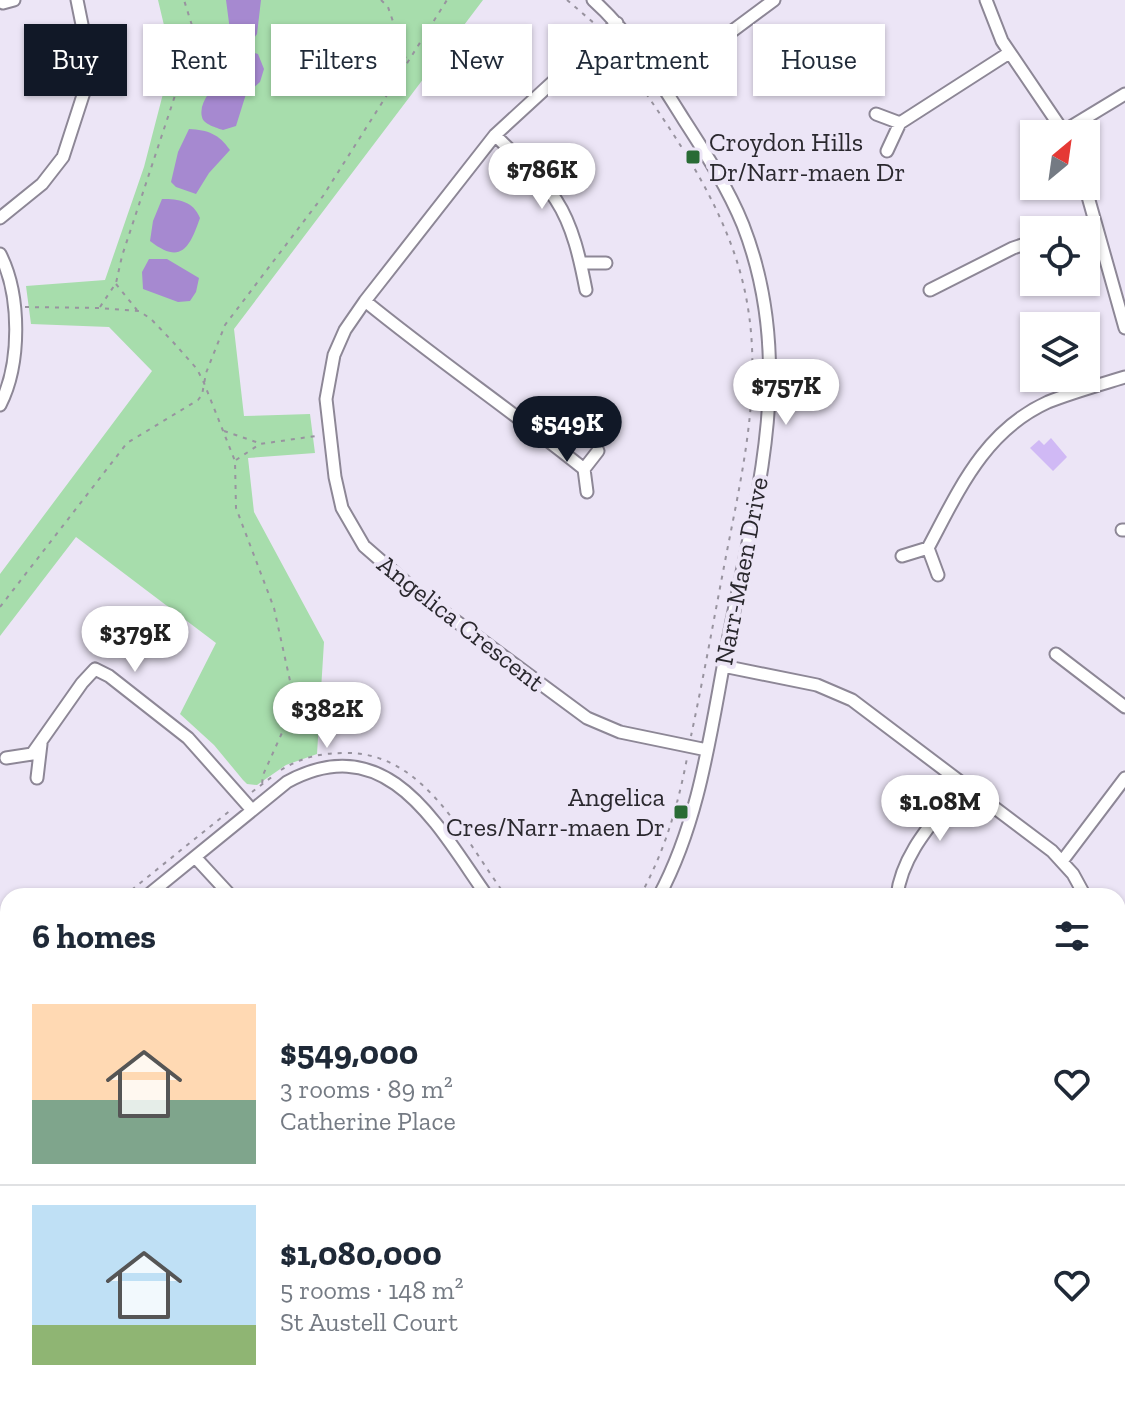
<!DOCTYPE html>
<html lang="en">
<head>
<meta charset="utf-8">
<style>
  :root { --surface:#fff; --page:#f6f6f7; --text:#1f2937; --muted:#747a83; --line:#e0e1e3; --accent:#111827 }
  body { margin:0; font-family:"Zilla Slab",serif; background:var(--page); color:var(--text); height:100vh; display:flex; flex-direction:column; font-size:30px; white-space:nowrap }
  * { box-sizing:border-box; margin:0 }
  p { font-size:26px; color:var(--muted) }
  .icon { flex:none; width:44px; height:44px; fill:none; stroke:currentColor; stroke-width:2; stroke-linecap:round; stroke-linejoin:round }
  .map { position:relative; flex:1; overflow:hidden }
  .details { position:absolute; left:0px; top:888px; width:1126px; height:514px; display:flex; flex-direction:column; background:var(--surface); border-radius:24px 24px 0 0; box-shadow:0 2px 6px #0004 }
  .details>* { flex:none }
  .hud { position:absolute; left:24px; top:24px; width:1078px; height:72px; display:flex; gap:16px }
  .needle { width:52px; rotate:29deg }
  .buttons { position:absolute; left:1020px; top:120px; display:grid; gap:16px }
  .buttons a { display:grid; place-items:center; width:80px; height:80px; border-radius:0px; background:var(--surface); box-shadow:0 2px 6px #0004; font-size:40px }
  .price { position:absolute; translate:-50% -68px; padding:0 18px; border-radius:28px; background:#fff; color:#222; font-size:26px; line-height:52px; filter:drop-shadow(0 2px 4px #0008) }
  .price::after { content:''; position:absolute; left:50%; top:48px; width:24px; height:18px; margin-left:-12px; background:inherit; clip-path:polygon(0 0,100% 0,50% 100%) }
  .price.on { background:var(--accent); color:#fff }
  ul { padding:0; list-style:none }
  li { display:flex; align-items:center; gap:24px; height:200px; padding:0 32px }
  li+li { border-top:2px solid var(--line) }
  li span { display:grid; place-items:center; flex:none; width:224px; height:160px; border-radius:0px; color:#555 }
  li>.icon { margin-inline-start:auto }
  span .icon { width:96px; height:96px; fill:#fffc; stroke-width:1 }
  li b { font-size:34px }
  h2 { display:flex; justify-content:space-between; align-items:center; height:96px; padding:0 32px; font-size:34px }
  .tag { padding:0 28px; border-radius:0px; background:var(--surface); box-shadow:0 2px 6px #0004; font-size:28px; line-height:72px }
  .tag.on { background:var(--accent); color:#fff }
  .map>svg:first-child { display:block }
</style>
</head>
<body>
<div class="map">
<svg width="1125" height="1401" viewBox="0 0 1125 1401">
  <rect width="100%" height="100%" fill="#ece5f6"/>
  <!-- green -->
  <path fill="#a7ddac" d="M158,0h325l-249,329 10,87 66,-2 5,39 -67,5 6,54 70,130 -7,112 -31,11 -29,20 -10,-1 -4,-4 -29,-35 -34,-31 36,-71 -140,-106 -76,99v-62l152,-203 -43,-44 -78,-3 -5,-38 79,-6 39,-113 28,-108z
    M0,1345l8,6v43h59l9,7h-76z
    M1118,1392l7,2v7h-85l17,-7h61z"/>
  <!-- water -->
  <path fill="#a689d0" d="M226,0h35l-4,34 -3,4h-23z
    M232,46l26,8 6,15 -4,13 -14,12 -10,32 -13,4c-6,-2 -20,-6 -21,-13 -4,-15 12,-29 18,-41 4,-9 5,-17 7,-26z
    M189,129c19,1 30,5 41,21l-21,23 -13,21 -20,-7 -5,-5 7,-30z
    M162,199c17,0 31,2 38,19 -10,28 -18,48 -50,23l3,-20z
    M149,259h18l32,19 -3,14 -6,9 -12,1 -35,-13 -1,-17z"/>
  <!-- building -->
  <path fill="#d0b9f5" d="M1051,438l16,19 -14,14 -23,-23 9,-8 5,5z"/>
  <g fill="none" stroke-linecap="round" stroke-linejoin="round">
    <!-- minor casing -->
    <g stroke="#8d8796" stroke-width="15">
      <path id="minor" d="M593,0c38,34 64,77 91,120 22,34 44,68 59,105 55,141 12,275 -15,416 -17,86 -27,177 -69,255
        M986,0l16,41 63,93
        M3,3l11,-3
        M617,23l-122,112 -130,166 -20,29 -11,25 -8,44 9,78 7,31 22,38 54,47 169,125 33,14 87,18
        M661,84l113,-84
        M876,114l24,9 -13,28
        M900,123l109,-70
        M1064,131l61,-37
        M495,135c20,21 45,40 61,65 17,26 24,59 30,90
        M1085,186l40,142
        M0,218l42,-34 21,-27 23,-71 4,-22 -13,-64
        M1070,230l25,-8
        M0,254c21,41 21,110 0,151
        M581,263h25
        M930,290l83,-42 21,-7
        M365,301c71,58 147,110 219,168
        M587,492l-3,-23 14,-18
        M1122,530h3
        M928,548c31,-58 56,-117 120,-146 25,-10 51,-17 77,-25
        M902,556l26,-8 10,27
        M1056,654l69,53
        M723,666l94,19 35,15 200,151 21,23 12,22
        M6,758l26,-4 50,-71 13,-14 14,7 79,62 64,72
        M37,778l4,-34
        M195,857l36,39
        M1063,860l62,-82
        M147,896l140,-114c101,-55 151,45 200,114
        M897,896c5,-44 40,-78 66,-113
        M0,980l8,7
        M0,1045l8,-21
        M0,1105l8,24
        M1118,1213l7,-10
        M508,1401l5,-7
        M756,1401l2,-7
        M976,1401l5,-7"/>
    </g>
    <!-- primary casing -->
    <g stroke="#6aa774" stroke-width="22">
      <path id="primary" d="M0,1299l8,6
        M124,1394l9,7"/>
    </g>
    <!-- path -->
    <path stroke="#98939f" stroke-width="2" stroke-dasharray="4 6" stroke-linecap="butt" d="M381,0l7,7 19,55
      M567,0l28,24
      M612,44c44,65 93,129 120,203 38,102 15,202 -5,304 -12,62 -23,124 -36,185
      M116,284l21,26
      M25,307l74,1 40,3 12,8 22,23 24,27 7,14 31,78 1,47 38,100 20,91 -4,16 -27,60 -1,10
      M100,307l16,-24 6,-27 73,-221 -11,-35
      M224,431l35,12
      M236,460l24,-16 56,-8
      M0,607l127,-164 71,-43 4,-5 4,-22 19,-48 98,-129 124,-196
      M281,770c21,-13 40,-17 65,-17 79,-1 119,88 160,143
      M252,792l21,-16
      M124,896l108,-87
      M640,896c24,-43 38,-90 47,-138
      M0,1010l8,-12
      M0,1147l8,11
      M1118,1191l7,-10
      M0,1267l8,6
      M170,1394l8,7"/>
    <!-- minor -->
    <use href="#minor" stroke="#fff" stroke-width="11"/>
    <!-- primary -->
    <use href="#primary" stroke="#bbf4c2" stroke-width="18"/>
  </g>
  <!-- markers -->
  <g fill="#296b35" stroke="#ece5f6" stroke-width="3">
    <rect x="685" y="149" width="16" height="16" rx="4"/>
    <rect x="673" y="804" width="16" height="16" rx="4"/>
  </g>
  <g text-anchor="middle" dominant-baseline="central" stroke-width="8" stroke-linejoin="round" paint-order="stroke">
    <!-- poi labels -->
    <g font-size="26" fill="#2a282e" stroke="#ece5f6" text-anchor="start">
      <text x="709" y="142">Croydon Hills<tspan x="709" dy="30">Dr/Narr-maen Dr</tspan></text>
      <text x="665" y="797" text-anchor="end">Angelica<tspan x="665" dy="30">Cres/Narr-maen Dr</tspan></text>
    </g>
    <!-- street labels -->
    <g font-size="26" fill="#2a282e" stroke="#ece5f6">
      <text transform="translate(741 571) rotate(-79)">Narr-Maen Drive</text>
      <text transform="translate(461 623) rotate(38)">Angelica Crescent</text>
    </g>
  </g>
</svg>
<div class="buttons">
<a><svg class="needle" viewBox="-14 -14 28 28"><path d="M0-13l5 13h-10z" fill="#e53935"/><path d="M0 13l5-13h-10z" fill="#747a83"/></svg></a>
<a><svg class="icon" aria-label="locate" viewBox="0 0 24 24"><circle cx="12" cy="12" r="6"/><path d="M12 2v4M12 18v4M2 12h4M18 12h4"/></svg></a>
<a><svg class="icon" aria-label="layers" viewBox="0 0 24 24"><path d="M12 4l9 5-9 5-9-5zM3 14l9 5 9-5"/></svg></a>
</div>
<b class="price" style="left:542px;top:211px">$786K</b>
<b class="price" style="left:786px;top:427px">$757K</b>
<b class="price on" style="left:567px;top:464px">$549K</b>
<b class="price" style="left:135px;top:674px">$379K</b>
<b class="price" style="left:327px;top:750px">$382K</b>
<b class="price" style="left:940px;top:843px">$1.08M</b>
<div class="hud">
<a class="tag on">Buy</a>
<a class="tag">Rent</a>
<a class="tag">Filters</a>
<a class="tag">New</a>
<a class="tag">Apartment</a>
<a class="tag">House</a>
</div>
<section class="details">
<h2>6 homes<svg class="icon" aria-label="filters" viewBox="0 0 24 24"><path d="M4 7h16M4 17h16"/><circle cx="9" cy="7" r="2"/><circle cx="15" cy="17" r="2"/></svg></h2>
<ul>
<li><span style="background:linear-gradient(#ffd9b3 60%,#7fa58c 0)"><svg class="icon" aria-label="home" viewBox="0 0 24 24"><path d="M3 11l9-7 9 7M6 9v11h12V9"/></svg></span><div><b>$549,000</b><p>3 rooms · 89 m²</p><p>Catherine Place</p></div><svg class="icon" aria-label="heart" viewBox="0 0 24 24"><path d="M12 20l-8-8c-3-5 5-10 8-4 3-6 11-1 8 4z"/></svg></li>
<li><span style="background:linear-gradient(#bfe0f5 75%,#8fb573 0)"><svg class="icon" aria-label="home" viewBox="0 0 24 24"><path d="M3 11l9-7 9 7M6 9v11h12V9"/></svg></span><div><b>$1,080,000</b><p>5 rooms · 148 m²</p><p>St Austell Court</p></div><svg class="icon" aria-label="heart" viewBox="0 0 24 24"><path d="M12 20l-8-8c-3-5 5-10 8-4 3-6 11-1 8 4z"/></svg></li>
</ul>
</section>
</div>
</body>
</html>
